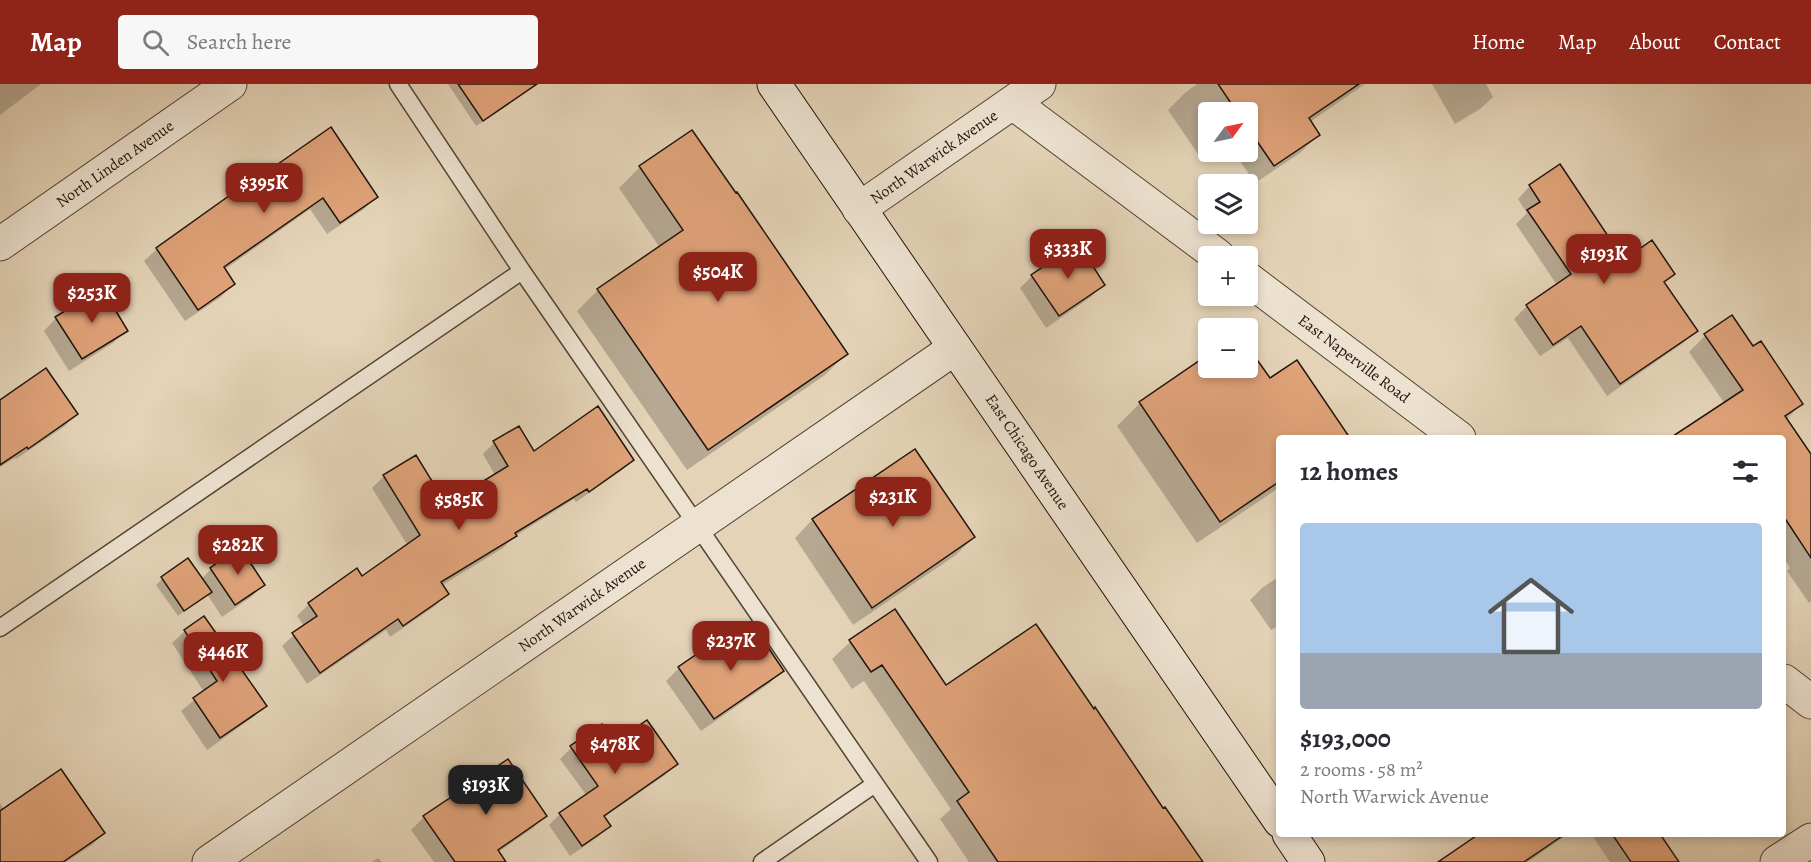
<!DOCTYPE html>
<html lang="en">
<head>
<meta charset="utf-8">
<style>
  :root { --surface:#fff; --page:#f7f7f7; --text:#2b2b33; --muted:#7c7c81; --accent:#8f2418 }
  body { margin:0; font-family:Alegreya,serif; background:var(--page); color:var(--text); height:100vh; display:flex; flex-direction:column; font-size:22px; white-space:nowrap }
  * { box-sizing:border-box; margin:0 }
  p { font-size:20px; color:var(--muted) }
  .icon { flex:none; width:33px; height:33px; fill:none; stroke:currentColor; stroke-width:2; stroke-linecap:round; stroke-linejoin:round }
  .map { position:relative; flex:1; overflow:hidden }
  .side { position:absolute; left:1276px; top:351px; width:510px; height:402px; display:flex; flex-direction:column; background:var(--surface); border-radius:6px; box-shadow:0 3px 9px #0003 }
  .side>* { flex:none }
  .needle { width:39px; rotate:57deg }
  .controls { position:absolute; left:1198px; top:18px; display:grid; gap:12px }
  .controls a { display:grid; place-items:center; width:60px; height:60px; border-radius:6px; background:var(--surface); box-shadow:0 3px 9px #0003; font-size:30px }
  .price { position:absolute; translate:-50% -51px; padding:0 14px; border-radius:12px; background:var(--accent); color:#fff; font-size:20px; line-height:39px; filter:drop-shadow(0 2px 3px #0008) }
  .price::after { content:''; position:absolute; left:50%; top:36px; width:18px; height:14px; margin-left:-9px; background:inherit; clip-path:polygon(0 0,100% 0,50% 100%) }
  .price.current { background:#222; color:#fff }
  ul { padding:0; list-style:none }
  li { display:grid; align-content:center; gap:12px; height:318px; padding:0 24px }
  li span { display:grid; place-items:center; height:186px; border-radius:6px; color:#555 }
  li>.icon { margin-inline-start:auto }
  span .icon { width:108px; height:108px; fill:#fffc; stroke-width:1 }
  li b { font-size:26px }
  h2 { display:flex; justify-content:space-between; align-items:center; height:72px; padding:0 24px; font-size:26px }
  header { display:flex; align-items:center; gap:36px; box-sizing:border-box; height:84px; padding:0 30px; background:var(--accent); color:#fff }
  header strong { font-size:28px }
  nav { display:flex; gap:33px; margin-inline-start:auto; font-size:21px }
  .search { width:420px; height:54px; background:var(--page); display:flex; align-items:center; gap:15px; box-sizing:border-box; padding:0 21px; border-radius:6px; color:var(--muted); font-size:22px }
  .map>svg:first-child { display:block }
</style>
</head>
<body>
<header>
<strong>Map</strong>
<div class="search"><svg class="icon" aria-label="search" viewBox="0 0 24 24"><circle cx="10" cy="10" r="6"/><path d="M15 15l6 6"/></svg>Search here</div>
<nav><a>Home</a><a>Map</a><a>About</a><a>Contact</a></nav>
</header>
<div class="map">
<svg width="1811" height="778" viewBox="0 0 1811 778">
  <rect width="100%" height="100%" fill="#e4d3b7"/>
  <filter id="stains"><feTurbulence type="fractalNoise" baseFrequency=".00333" numOctaves="4"/><feColorMatrix values="0 0 0 0 .2 0 0 0 0 .09 0 0 0 0 .02 0 0 0 .5 -.17"/></filter>
  <radialGradient id="worn" r=".72"><stop offset=".6" stop-color="#630" stop-opacity="0"/><stop offset="1" stop-color="#630" stop-opacity=".3"/></radialGradient>
  <!-- shadow -->
  <path fill="#0003" d="M0,0h41l-41,31z
    M448,0h90l-62,42z
    M1197,0h168l-55,38 8,13 -18,18 -45,30 -21,-31h14v-40h-39v39l-9,6 -32,-47 18,-18z
    M1432,0h54l7,13 -13,12 -25,15z
    M640,83l206,187 -21,21 -138,95 -110,-159 21,-21 62,-42 -41,-60z
    M253,96l124,16 -13,13 -37,25 -17,-25 -86,61 9,14 -12,13 -36,24 -41,-60 13,-12z
    M1530,102l93,76 50,12 -10,10 33,47 -13,12 -76,53 -39,-58 -28,18 -26,-37 13,-13 30,-21 -41,-61 11,-11 -9,-14z
    M1032,192l71,9 -12,12 -45,31 -26,-40z
    M56,234l70,12 -13,13 -44,28 -25,-40z
    M1705,252l48,12 48,56 -15,16 25,37v144l-2,2 -22,-32 3,-3 -6,-10v-120h-111l52,-34 -36,-52z
    M1248,265l21,31 73,58h-62v49l-83,56 -80,-117 22,-22 70,-48v12h39z
    M0,318l76,12 -11,12 -49,33 -1,-1 -15,9z
    M494,359l40,10 99,6 -12,12 -45,31 -2,-3 -60,38 -11,11 -62,38 6,8 -12,12 -45,31 -4,-7 -79,54 -25,-38 22,-20 -7,-10 12,-12 47,-33 6,7 46,-32 -36,-58 12,-12 61,30 50,-31 -12,-21z
    M914,367l60,86 -18,18 -103,70 -58,-87 17,-18z
    M239,465l24,36 -12,12 -29,20 -15,-23 -29,22 -22,-31 6,-6h39l10,-10z
    M1280,492v49l-9,5 -21,-30 13,-13z
    M895,527l51,76 147,24 108,151h-232l-29,-43 11,-10 -87,-128 -12,8 -20,-30 18,-17z
    M185,547l80,75 -13,12 -45,32 -26,-39 23,-19 -32,-49z
    M716,559l7,10 59,17 -12,13 -69,48 -35,-50 13,-13z
    M615,660l61,19 -11,12 -62,43 6,8 -11,11 -28,19 -21,-31 11,-11 27,-18 -27,-37 11,-11z
    M508,677l37,54 -12,13 -36,25 -4,9h-59l-23,-32 13,-13z
    M0,719l4,7 100,23 -12,12 -26,17h-66z
    M1482,750h86l-40,28h-87z
    M1591,750h67l4,28h-52z
    M378,774l4,4h-10z"/>
  <!-- building -->
  <path fill="#dfa279" stroke="#1f140b" stroke-width="1.5" d="M458,0h79l-54,37z
    M1218,0h141l-50,34 11,17 -46,31 -26,-38v-16h-11z
    M331,43l47,70 -38,26 -17,-25 -99,69 11,17 -37,26 -42,-62 98,-70 1,2z
    M692,46l44,63 1,-1 111,162 -140,96 -111,-161 86,-59 -44,-64z
    M1560,80l64,96 28,-20 23,34 -11,8 34,49 -78,53 -39,-58 -28,19 -27,-40 45,-31 -44,-64 13,-8 -11,-17z
    M1078,159l27,42 -46,31 -28,-41z
    M102,204l26,43 -46,28 -27,-42z
    M1732,231l21,31 8,-5 42,63 -18,12 26,38v104l-27,-41v-79h-114l73,-48 -39,-56z
    M1248,263l22,31 27,-18 53,78h-70v43l-60,41 -81,-120 70,-48v14h39z
    M46,284l32,46 -50,35 -1,-2 -27,18v-65z
    M598,322l36,54 -45,32 -2,-3 -72,44 2,3 -76,46 8,12 -46,32 -5,-7 -78,54 -28,-40 25,-17 -9,-13 49,-35 5,8 58,-41 -37,-60 33,-20 30,49 62,-38 -15,-25 26,-15 15,25z
    M915,365l60,88 -103,71 -60,-89z
    M240,463l25,38 -30,20 -25,-37z
    M188,474l24,34 -28,19 -23,-34z
    M895,525l51,76 90,-61 58,85 1,-2 68,101 2,-1 38,55h-205l-41,-61 12,-9 -87,-127 -11,7 -22,-32z
    M204,532l63,90 -47,32 -27,-40 24,-17 -33,-51z
    M755,544l29,43 -70,48 -36,-52 38,-26 7,10z
    M647,636l31,44 -74,52 7,10 -29,20 -23,-33 39,-27 -28,-40 32,-22 13,18z
    M508,675l39,57 -49,34 8,12h-51l-32,-46z
    M61,685l44,64 -42,29h-63v-51z
    M1479,750h86l-41,28h-86z
    M1612,750h48l19,28h-48z"/>
  <g fill="none" stroke-linecap="round" stroke-linejoin="round">
    <!-- lane casing -->
    <g stroke="#504436" stroke-width="19">
      <path id="lane" d="M522,187l407,591
        M0,544l522,-357 -124,-187
        M762,778l113,-78"/>
    </g>
    <!-- street casing -->
    <g stroke="#504436" stroke-width="35">
      <path id="street" d="M1013,19l205,153
        M859,125l180,-125
        M0,160l230,-160
        M1248,195l211,159
        M1784,597l27,21
        M209,778l746,-514
        M1777,778l34,-22"/>
    </g>
    <!-- secondary casing -->
    <g stroke="#1f140b" stroke-width="35">
      <path id="secondary" d="M774,0l506,737
        M1289,750l19,28"/>
    </g>
    <!-- lane -->
    <use href="#lane" stroke="#ede2d0" stroke-width="16"/>
    <!-- street -->
    <use href="#street" stroke="#ede2d0" stroke-width="33"/>
    <!-- secondary -->
    <use href="#secondary" stroke="#ede2d0" stroke-width="33"/>
  </g>
  <g text-anchor="middle" dominant-baseline="central" stroke-width="5" stroke-linejoin="round" paint-order="stroke">
    <!-- street labels -->
    <g font-size="16" fill="#1f140b" stroke="#ede2d0">
      <text transform="translate(934 73) rotate(-35)">North Warwick Avenue</text>
      <text transform="translate(115 80) rotate(-35)">North Linden Avenue</text>
      <text transform="translate(1354 275) rotate(37)">East Naperville Road</text>
      <text transform="translate(1027 368) rotate(56)">East Chicago Avenue</text>
      <text transform="translate(582 521) rotate(-35)">North Warwick Avenue</text>
    </g>
  </g>
  <rect width="100%" height="100%" filter="url(#stains)"/>
  <rect width="100%" height="100%" fill="url(#worn)"/>
</svg>
<div class="controls">
<a><svg class="needle" viewBox="-14 -14 28 28"><path d="M0-13l5 13h-10z" fill="#e53935"/><path d="M0 13l5-13h-10z" fill="#7c7c81"/></svg></a>
<a><svg class="icon" aria-label="layers" viewBox="0 0 24 24"><path d="M12 4l9 5-9 5-9-5zM3 14l9 5 9-5"/></svg></a>
<a>+</a>
<a>−</a>
</div>
<b class="price" style="left:264px;top:130px">$395K</b>
<b class="price" style="left:1068px;top:196px">$333K</b>
<b class="price" style="left:1604px;top:201px">$193K</b>
<b class="price" style="left:718px;top:219px">$504K</b>
<b class="price" style="left:92px;top:240px">$253K</b>
<b class="price" style="left:893px;top:444px">$231K</b>
<b class="price" style="left:459px;top:447px">$585K</b>
<b class="price" style="left:238px;top:492px">$282K</b>
<b class="price" style="left:731px;top:588px">$237K</b>
<b class="price" style="left:223px;top:599px">$446K</b>
<b class="price" style="left:615px;top:691px">$478K</b>
<b class="price current" style="left:486px;top:732px">$193K</b>
<section class="side">
<h2>12 homes<svg class="icon" aria-label="filters" viewBox="0 0 24 24"><path d="M4 7h16M4 17h16"/><circle cx="9" cy="7" r="2"/><circle cx="15" cy="17" r="2"/></svg></h2>
<ul>
<li><span style="background:linear-gradient(#a9c7e8 70%,#9aa5b1 0)"><svg class="icon" aria-label="home" viewBox="0 0 24 24"><path d="M3 11l9-7 9 7M6 9v11h12V9"/></svg></span><div><b>$193,000</b><p>2 rooms · 58 m²</p><p>North Warwick Avenue</p></div></li>
</ul>
</section>
</div>
</body>
</html>
